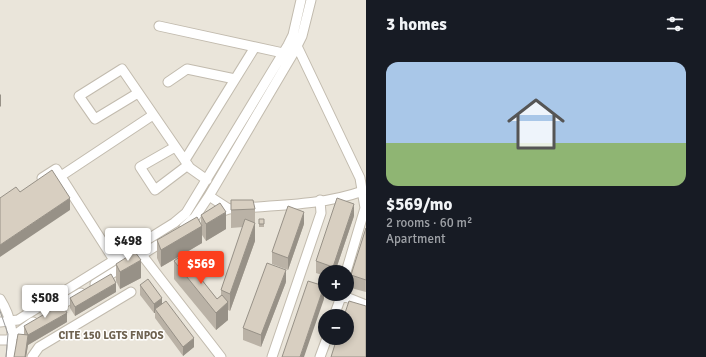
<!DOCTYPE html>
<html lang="en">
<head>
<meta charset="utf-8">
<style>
  :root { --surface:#171b24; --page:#242831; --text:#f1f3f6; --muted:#9ea1a6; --line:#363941; --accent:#fc3f1d }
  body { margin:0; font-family:Signika,sans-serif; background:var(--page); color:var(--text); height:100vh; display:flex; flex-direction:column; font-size:15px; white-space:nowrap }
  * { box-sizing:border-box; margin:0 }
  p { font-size:13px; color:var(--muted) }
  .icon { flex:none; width:22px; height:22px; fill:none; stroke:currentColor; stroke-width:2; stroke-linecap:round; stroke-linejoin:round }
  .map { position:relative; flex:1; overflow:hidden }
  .details { display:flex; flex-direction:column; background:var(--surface); width:340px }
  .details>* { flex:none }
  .fabs { position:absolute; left:318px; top:265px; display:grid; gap:8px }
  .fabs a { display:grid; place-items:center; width:36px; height:36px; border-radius:50%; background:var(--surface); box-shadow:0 2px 6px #0003; font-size:20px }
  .price { position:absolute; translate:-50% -34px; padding:0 9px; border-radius:4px; background:#fff; color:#222; font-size:13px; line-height:26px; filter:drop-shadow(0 1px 2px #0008) }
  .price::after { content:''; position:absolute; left:50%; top:24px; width:12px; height:9px; margin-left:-6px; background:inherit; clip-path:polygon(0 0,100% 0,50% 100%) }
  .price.current { background:var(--accent); color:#fff }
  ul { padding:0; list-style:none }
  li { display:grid; align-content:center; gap:8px; height:212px; padding:0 20px }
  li+li { border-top:1px solid var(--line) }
  li span { display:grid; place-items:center; height:124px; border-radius:12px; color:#555 }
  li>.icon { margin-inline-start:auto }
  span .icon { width:72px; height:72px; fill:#fffc; stroke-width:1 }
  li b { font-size:17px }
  h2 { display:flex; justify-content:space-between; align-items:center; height:48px; padding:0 20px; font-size:17px }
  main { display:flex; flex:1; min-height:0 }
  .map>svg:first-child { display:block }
</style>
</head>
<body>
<main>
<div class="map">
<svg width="366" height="357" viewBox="0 0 366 357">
  <rect width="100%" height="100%" fill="#f6f3ec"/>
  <!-- residential -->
  <path fill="#eae5da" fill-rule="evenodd" d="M0,0h366v357h-366zM325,272h22v22h-22zM325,316h22v22h-22z"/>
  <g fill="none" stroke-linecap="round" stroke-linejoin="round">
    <!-- minor casing -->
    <g stroke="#c2bbae" stroke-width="11">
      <path id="minor" d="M159,26l124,27
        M297,46l63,132 5,30 -19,64
        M168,82l19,-13 48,10
        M138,93l-43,26 -16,-23 43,-27 68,99 17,12
        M175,147l-35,20 15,23 33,-25
        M185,160l70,-113
        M61,176l92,-61
        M42,178l14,-9 58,91
        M209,196l20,13 -6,2
        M229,209c44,-4 92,-3 134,-18
        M184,227l11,-10 14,-21 85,-144 8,-16 9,-36
        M142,255l79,102
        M95,284l72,-45
        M341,295l25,10
        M0,299c12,19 14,37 11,58
        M52,310l29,-17
        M334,316l8,-22
        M0,322l18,-2 156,-97 12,-10 102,-168 5,-10 8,-35
        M0,340h8l25,-18
        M32,357l7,-10 92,-55
        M272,357l49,-144 -1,-13
        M320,357l7,-19"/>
    </g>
    <!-- minor -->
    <use href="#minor" stroke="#fff" stroke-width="9"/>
    <!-- tram -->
    <path stroke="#9a9a9a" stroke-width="1" d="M0,311l8,23 -2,23"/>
  </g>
  <!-- wall -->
  <path fill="#bab2a6" d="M231,200l24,9v32l-25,70 -2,-1v10l-12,10 -42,-51v-18l6,-5 -19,11 -4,-9v-18l44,-16v-9l25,14 -20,12 -4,-6v8l-20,12 35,44 4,-4v-5l22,-63 -12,1z
    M354,216l-19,56h-10v4l-9,-3v-12z
    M259,219h5v8h-5z
    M304,224l-16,46 -16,-6v-12z
    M366,228v64l-15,-4v-13z
    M116,264l25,14 -21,11 -4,-8z
    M286,282l-25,65 -18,-7v-12z
    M140,285l22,19 32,43 -11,9 -28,-38v-5h-1l-14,-18z
    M116,292l-41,24 -5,-8v-10z
    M67,322l-39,23 -2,12h-12l10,-22v-9z"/>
  <!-- shaded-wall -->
  <path fill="#979187" d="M1,94v12l-1,1v-12z
    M70,198v12l-70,47v-12z
    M354,204v12l-19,56h-2v-5z
    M226,212v17l-20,12v-17z
    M304,212v12l-16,46v-12z
    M255,223v18l-25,70v-17z
    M202,226v17l-41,24v-17z
    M141,260v18l-21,11v-17z
    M286,270v12l-25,65v-12z
    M116,283v9l-41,24v-9z
    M324,286v13l-20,58h-4z
    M162,298v9l-7,2v4h-1v-9z
    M228,302v18l-12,10v-17z
    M67,313v9l-39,23 -2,12h-1l3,-22z
    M194,338v9l-11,9v-9z"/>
  <!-- building -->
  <path fill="#d8cfc1" stroke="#979187" d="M52,170l18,28 -70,47v-47l16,-11 4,5z
    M337,198l17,6 -21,63 -17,-6z
    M231,200h22l2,9 -24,1z
    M220,203l6,9 -20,12 -5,-9z
    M288,206l16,6 -16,46 -16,-6z
    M197,217l5,9 -41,24 -4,-10z
    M245,219l10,4 -25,71 -9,-4z
    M259,219h5v5h-5z
    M366,228v52l-15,-5z
    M135,252l6,8 -21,12 -4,-8z
    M182,255l35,44 5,-4 6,7 -12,11 -42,-52z
    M267,263l19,7 -25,65 -18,-7z
    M111,274l5,9 -41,24 -5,-9z
    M148,279l14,19 -8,6 -14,-19z
    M308,281l16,5 -24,71h-18z
    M166,301l28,37 -11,9 -28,-38z
    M349,301l17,5v51h-35l6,-19h10v-22h-3z
    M62,304l5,9 -39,22 -4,-9z
    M18,334l10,1 -3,22h-11z"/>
  <g text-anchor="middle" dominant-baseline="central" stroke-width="3" stroke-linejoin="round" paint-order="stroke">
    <!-- neighbourhood labels -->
    <g font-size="11" font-weight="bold" fill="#6e6250" stroke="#fff">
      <text x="111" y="335">CITE 150 LGTS FNPOS</text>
    </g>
  </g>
</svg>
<div class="fabs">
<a>+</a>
<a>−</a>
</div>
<b class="price" style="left:128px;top:262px">$498</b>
<b class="price current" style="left:201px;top:285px">$569</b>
<b class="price" style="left:45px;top:319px">$508</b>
</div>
<section class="details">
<h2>3 homes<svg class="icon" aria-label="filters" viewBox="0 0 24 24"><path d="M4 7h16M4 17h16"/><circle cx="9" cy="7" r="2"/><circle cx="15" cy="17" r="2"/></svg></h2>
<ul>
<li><span style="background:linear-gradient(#a9c7e8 65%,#8fb573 0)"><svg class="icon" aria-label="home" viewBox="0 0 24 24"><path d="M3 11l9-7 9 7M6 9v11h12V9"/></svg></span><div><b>$569/mo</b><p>2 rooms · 60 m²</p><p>Apartment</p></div></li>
</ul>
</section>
</main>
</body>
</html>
